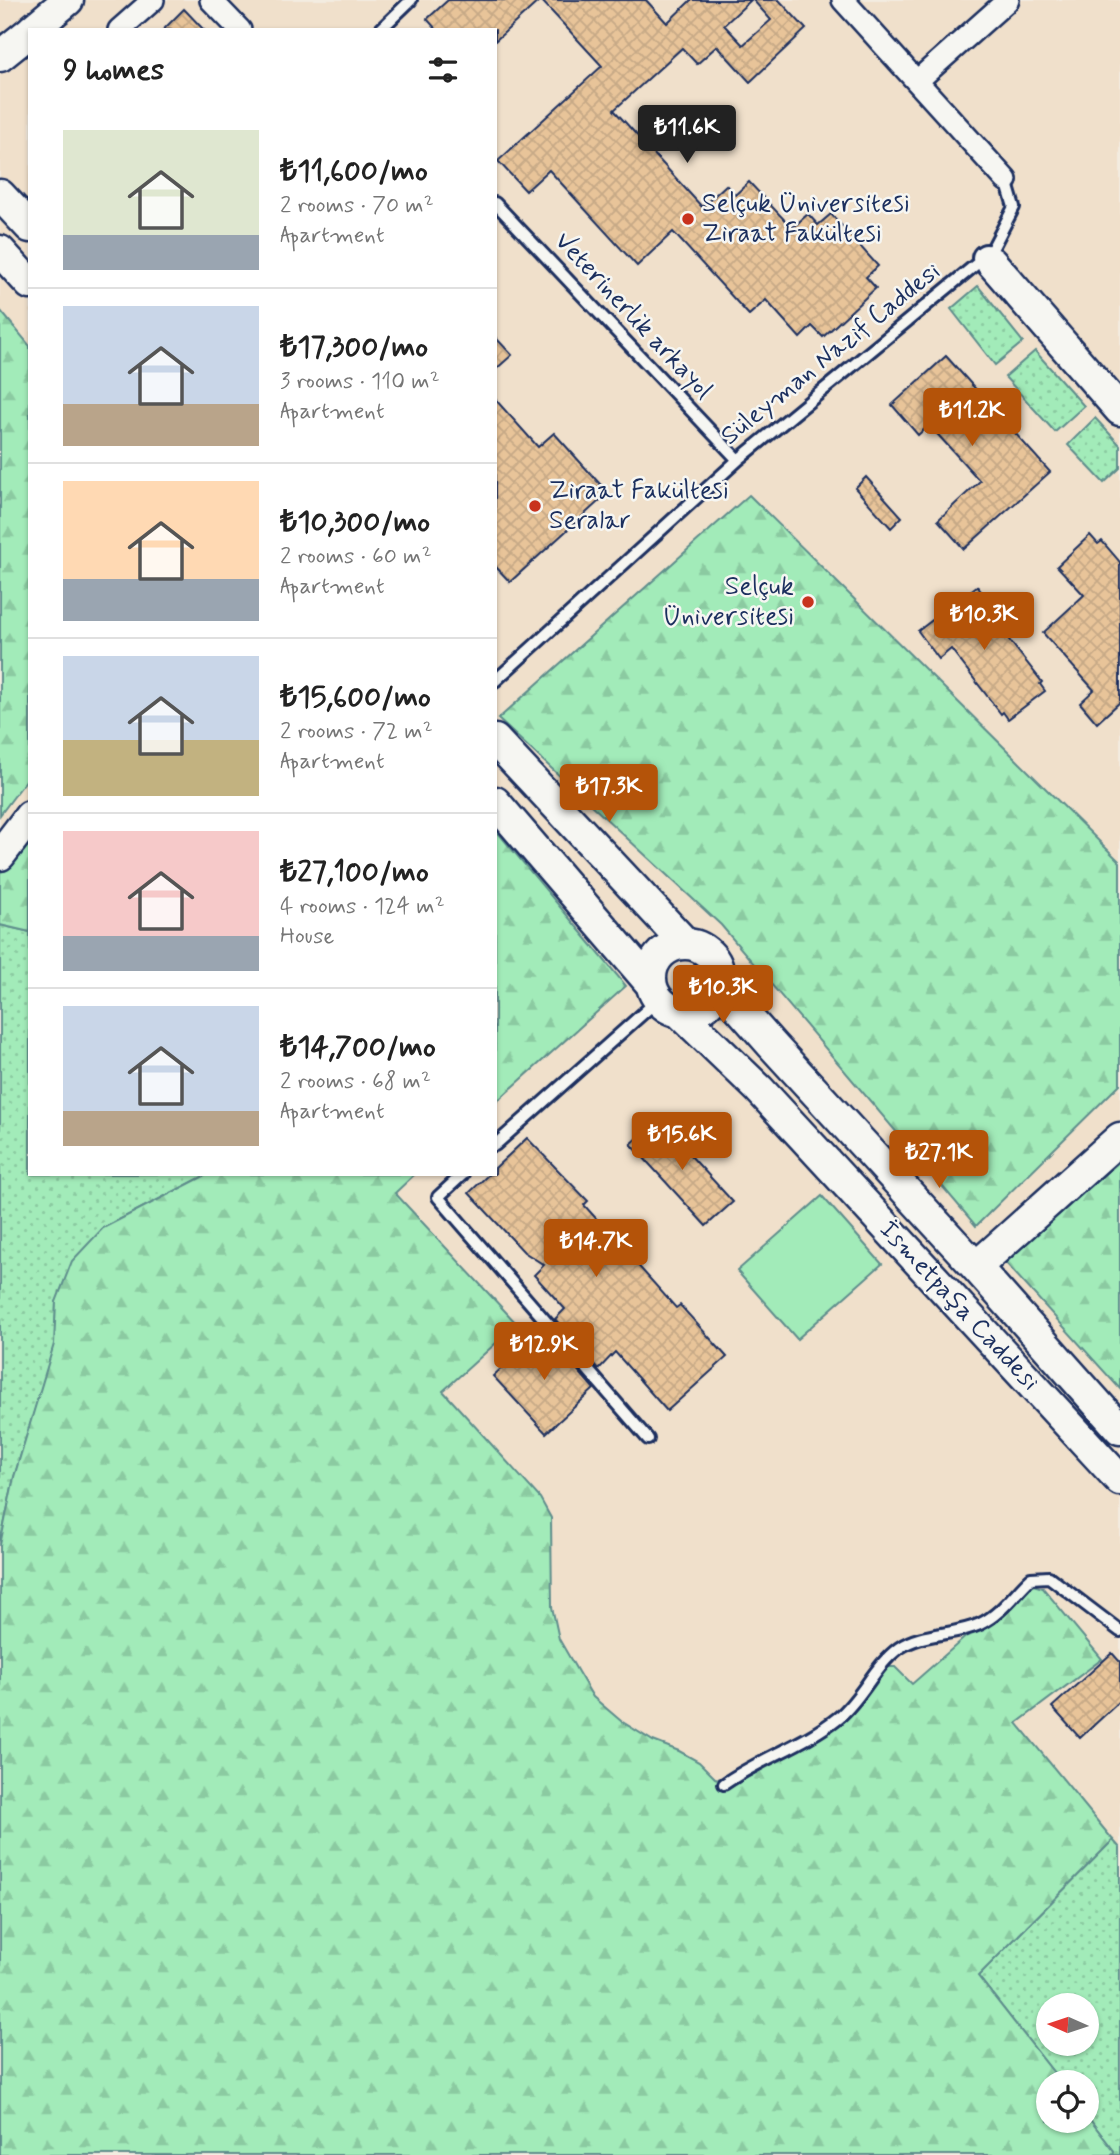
<!DOCTYPE html>
<html lang="en">
<head>
<meta charset="utf-8">
<style>
  :root { --surface:#fff; --page:#f6f6f6; --text:#222; --muted:#767676; --line:#e0e0e0; --accent:#b45309 }
  body { margin:0; font-family:Mynerve,sans-serif; background:var(--page); color:var(--text); height:100vh; display:flex; flex-direction:column; font-size:26px; white-space:nowrap }
  * { box-sizing:border-box; margin:0 }
  p { font-size:23px; color:var(--muted) }
  .icon { flex:none; width:38px; height:38px; fill:none; stroke:currentColor; stroke-width:2; stroke-linecap:round; stroke-linejoin:round }
  .map { position:relative; flex:1; overflow:hidden }
  .sheet { position:absolute; left:28px; top:28px; width:469px; height:1148px; display:flex; flex-direction:column; background:var(--surface); border-radius:0px; box-shadow:0 2px 5px #0004 }
  .sheet>* { flex:none }
  .needle { width:46px; rotate:273deg }
  .tools { position:absolute; left:1036px; top:1993px; display:grid; gap:14px }
  .tools a { display:grid; place-items:center; width:63px; height:63px; border-radius:50%; background:var(--surface); box-shadow:0 2px 5px #0004; font-size:35px }
  .price { position:absolute; translate:-50% -60px; padding:0 16px; border-radius:7px; background:var(--accent); color:#fff; font-size:23px; line-height:46px; filter:drop-shadow(0 2px 4px #0008) }
  .price::after { content:''; position:absolute; left:50%; top:42px; width:21px; height:16px; margin-left:-10px; background:inherit; clip-path:polygon(0 0,100% 0,50% 100%) }
  .price.current { background:#222; color:#fff }
  ul { padding:0; list-style:none }
  li { display:flex; align-items:center; gap:21px; height:175px; padding:0 35px }
  li+li { border-top:2px solid var(--line) }
  li span { display:grid; place-items:center; flex:none; width:196px; height:140px; border-radius:0px; color:#555 }
  li>.icon { margin-inline-start:auto }
  span .icon { width:84px; height:84px; fill:#fffc; stroke-width:1 }
  li b { font-size:30px }
  h2 { display:flex; justify-content:space-between; align-items:center; height:84px; padding:0 35px; font-size:30px }
  .map>svg:first-child { display:block }
</style>
</head>
<body>
<div class="map">
<svg width="1120" height="2155" viewBox="0 0 1120 2155">
  <defs>
    <pattern id="grass-dots" width="8" height="8" patternUnits="userSpaceOnUse" patternTransform="scale(1.75)"><rect width="8" height="8" fill="#a2ebb9"/><path d="M2 2h.1M6 6h.1" fill="none" stroke="#8bcaa1" stroke-width="1.8" stroke-linecap="round"/></pattern>
    <pattern id="forest-firs" width="22" height="20" patternUnits="userSpaceOnUse" patternTransform="scale(1.75)"><rect width="22" height="20" fill="#a2ebb9"/><path d="M5 1l3.5 6h-7zM16 11l3.5 6h-7z" fill="#8bcaa1"/></pattern>
    <pattern id="building-cross-hatch" width="8" height="8" patternUnits="userSpaceOnUse" patternTransform="scale(1.75)"><rect width="8" height="8" fill="#e8c499"/><path d="M0 0l8 8M0 8l8-8" fill="none" stroke="#c6a986"/></pattern>
  </defs>
  <rect width="100%" height="100%" fill="#f3ece0"/>
  <filter id="ink" filterUnits="userSpaceOnUse"><feTurbulence type="fractalNoise" baseFrequency=".0143" numOctaves="2"/><feDisplacementMap in="SourceGraphic" scale="14" xChannelSelector="R" yChannelSelector="G"/><feConvolveMatrix kernelMatrix="1 2 1 2 8 2 1 2 1" color-interpolation-filters="sRGB"/></filter>
  <g filter="url(#ink)">
    <!-- built -->
    <path fill="#f0e0cb" fill-rule="evenodd" d="M0,0h1120v2155h-1120zM30,30h465v1144h-465zM1048,2006h39v38h-39zM1048,2082h39v39h-39z"/>
    <!-- grass -->
    <path fill="url(#grass-dots)" stroke="#5e8d8c" stroke-width="2" fill-rule="evenodd" d="M978,286l45,56 -28,23 -44,-56z
      M1035,351l49,55 -29,26 -50,-55z
      M1095,418l25,27v23l-16,15 -36,-38z
      M0,925l30,7v242h178l-105,54 -47,74 -1,42 -41,133 -14,68z
      M1113,1840l7,8v307h-7l1,-4 -27,-35v-34h-26l-83,-106zM1048,2006h39v38h-39z"/>
    <!-- forest -->
    <path fill="url(#forest-firs)" stroke="#5e8d8c" stroke-width="2" d="M0,310l30,36v429l-30,40z
      M749,495l371,367v222l-144,142 -255,-301 -223,-206z
      M495,829l131,157 -131,117z
      M30,830v102l-30,-7v-56z
      M1120,1161v228l-115,-127z
      M208,1174h207l-20,19 122,131 -74,67 97,107 11,20 1,89 7,32 19,33 15,25 28,24 32,20 26,10 20,11 16,16 15,3 20,-5 30,-19 31,-13 24,-20 43,-57h17l17,17 115,-101 16,5 59,71 -85,64 96,117 -135,136 83,106h-13v39h39v-5l27,35 -1,4h-1113v-610l14,-68 40,-133 2,-42 16,-41 31,-33z"/>
    <!-- pitch -->
    <path fill="#a2ebb9" stroke="#5e8d8c" stroke-width="2" d="M822,1196l60,68 -85,75 -60,-68z"/>
    <!-- building -->
    <path fill="url(#building-cross-hatch)" stroke="#1b2f5e" stroke-width="2" d="M448,0h92l-45,41v-11h-58l-10,-11z
      M541,0h105l21,23 24,-23h60l-27,25 19,20 28,-25 -18,-20h26l27,29 -56,53 -33,-36 -20,18 -15,-16 -68,62 88,97 24,-22 9,10 14,-13 43,46 16,-14 10,11 13,-11 47,52 -12,11 10,11 -53,49 -11,-11 -12,12 -34,-38 -17,15 -76,-83 -36,34 -88,-96 -23,21 -28,-30 104,-95z
      M184,9l20,21h-41z
      M495,337l17,18 -17,15z
      M946,356l104,116 -86,77 -26,-29 42,-39 -51,-56 -11,10 -26,-30z
      M495,399l43,48 16,-14 54,60 -98,89 -15,-16z
      M866,477l36,40 -11,11 -36,-40z
      M1090,535l8,9 4,-3 18,21v140l-23,21 -17,-20 14,-13 -51,-57 41,-38 -27,-29z
      M977,586l21,27 -6,5 50,64 -2,2 5,7 -37,28 -5,-7 -2,2 -50,-65 -12,10 -21,-28z
      M664,1119l19,20 -4,4 54,59 -27,24 -75,-82 27,-24 2,3z
      M527,1138l61,63 -4,4 92,103 4,-3 47,52 -60,54 -52,-59 -17,18 -43,-51 10,-10 -31,-34 10,-10 -20,-13 -55,-59 20,-19h6v-6z
      M543,1330l51,59 -48,44 -53,-57z
      M1112,1653l8,9v39l-40,37 -28,-31z"/>
    <g fill="none" stroke-linecap="round" stroke-linejoin="round">
      <!-- lane casing -->
      <g stroke="#1b2f5e" stroke-width="16">
        <path id="lane" d="M380,30l31,-30
          M495,203l243,257
          M978 258a8 8 0 1 1 16 0a8 8 0 1 1-16 0Z
          M991,251l23,-44 -8,-27
          M495,681l243,-221 241,-198
          M495,1145l163,-145
          M463,1174l-25,23 210,242
          M724,1784c37,-26 80,-39 115,-67 24,-20 35,-51 60,-69 23,-16 55,-12 81,-24 21,-10 34,-30 51,-46l18,-1 71,54"/>
      </g>
      <!-- street casing -->
      <g stroke="#1b2f5e" stroke-width="26">
        <path id="street" d="M211,0l29,30
          M843,0l163,180
          M119,30l34,-30
          M917,81l91,-81"/>
      </g>
      <!-- secondary casing -->
      <g stroke="#1b2f5e" stroke-width="35">
        <path id="secondary" d="M32,30l36,-30
          M0,56l30,-24
          M0,195l30,32
          M0,251l30,33
          M992,263l128,147
          M495,740l190,203
          M495,802l156,182
          M0,855l30,-39
          M651 978a34 34 0 1 1 68 0a34 34 0 1 1-68 0Z
          M719,985l53,60 204,222 144,162
          M680,1013l79,76 361,391
          M976,1267l144,-129"/>
      </g>
      <!-- lane -->
      <use href="#lane" stroke="#f6f6f2" stroke-width="10"/>
      <!-- street -->
      <use href="#street" stroke="#f6f6f2" stroke-width="21"/>
      <!-- secondary -->
      <use href="#secondary" stroke="#f6f6f2" stroke-width="30"/>
    </g>
  </g>
  <!-- markers -->
  <g fill="#c8321e" stroke="#f6f6f2" stroke-width="2.5">
    <circle cx="688" cy="219" r="7"/>
    <circle cx="535" cy="506" r="7"/>
    <circle cx="808" cy="602" r="7"/>
  </g>
  <g text-anchor="middle" dominant-baseline="central" stroke-width="5" stroke-linejoin="round" paint-order="stroke">
    <!-- poi labels -->
    <g font-size="26" fill="#1b2f5e" stroke="#f6f6f2" text-anchor="start">
      <text x="702" y="204">Selçuk Üniversitesi<tspan x="702" dy="30">Ziraat Fakültesi</tspan></text>
      <text x="549" y="491">Ziraat Fakültesi<tspan x="549" dy="30">Seralar</tspan></text>
      <text x="794" y="587" text-anchor="end">Selçuk<tspan x="794" dy="30">Üniversitesi</tspan></text>
    </g>
    <!-- street labels -->
    <g font-size="26" fill="#1b2f5e" stroke="#f6f6f2">
      <text transform="translate(633 316) rotate(47)">Veterinerlik arkayol</text>
      <text transform="translate(831 354) rotate(-39)">Süleyman Nazif Caddesi</text>
      <text transform="translate(959 1306) rotate(47)">İsmetpaşa Caddesi</text>
    </g>
  </g>
</svg>
<div class="tools">
<a><svg class="needle" viewBox="-14 -14 28 28"><path d="M0-13l5 13h-10z" fill="#e53935"/><path d="M0 13l5-13h-10z" fill="#767676"/></svg></a>
<a><svg class="icon" aria-label="locate" viewBox="0 0 24 24"><circle cx="12" cy="12" r="6"/><path d="M12 2v4M12 18v4M2 12h4M18 12h4"/></svg></a>
</div>
<b class="price current" style="left:687px;top:165px">₺11.6K</b>
<b class="price" style="left:972px;top:448px">₺11.2K</b>
<b class="price" style="left:984px;top:652px">₺10.3K</b>
<b class="price" style="left:609px;top:824px">₺17.3K</b>
<b class="price" style="left:723px;top:1025px">₺10.3K</b>
<b class="price" style="left:682px;top:1172px">₺15.6K</b>
<b class="price" style="left:939px;top:1190px">₺27.1K</b>
<b class="price" style="left:596px;top:1279px">₺14.7K</b>
<b class="price" style="left:544px;top:1382px">₺12.9K</b>
<section class="sheet">
<h2>9 homes<svg class="icon" aria-label="filters" viewBox="0 0 24 24"><path d="M4 7h16M4 17h16"/><circle cx="9" cy="7" r="2"/><circle cx="15" cy="17" r="2"/></svg></h2>
<ul>
<li><span style="background:linear-gradient(#dfe7d0 75%,#9aa5b1 0)"><svg class="icon" aria-label="home" viewBox="0 0 24 24"><path d="M3 11l9-7 9 7M6 9v11h12V9"/></svg></span><div><b>₺11,600/mo</b><p>2 rooms · 70 m²</p><p>Apartment</p></div></li>
<li><span style="background:linear-gradient(#c9d6e8 70%,#b9a48a 0)"><svg class="icon" aria-label="home" viewBox="0 0 24 24"><path d="M3 11l9-7 9 7M6 9v11h12V9"/></svg></span><div><b>₺17,300/mo</b><p>3 rooms · 110 m²</p><p>Apartment</p></div></li>
<li><span style="background:linear-gradient(#ffd9b3 70%,#9aa5b1 0)"><svg class="icon" aria-label="home" viewBox="0 0 24 24"><path d="M3 11l9-7 9 7M6 9v11h12V9"/></svg></span><div><b>₺10,300/mo</b><p>2 rooms · 60 m²</p><p>Apartment</p></div></li>
<li><span style="background:linear-gradient(#c9d6e8 60%,#c2b280 0)"><svg class="icon" aria-label="home" viewBox="0 0 24 24"><path d="M3 11l9-7 9 7M6 9v11h12V9"/></svg></span><div><b>₺15,600/mo</b><p>2 rooms · 72 m²</p><p>Apartment</p></div></li>
<li><span style="background:linear-gradient(#f6c9c9 75%,#9aa5b1 0)"><svg class="icon" aria-label="home" viewBox="0 0 24 24"><path d="M3 11l9-7 9 7M6 9v11h12V9"/></svg></span><div><b>₺27,100/mo</b><p>4 rooms · 124 m²</p><p>House</p></div></li>
<li><span style="background:linear-gradient(#c9d6e8 75%,#b9a48a 0)"><svg class="icon" aria-label="home" viewBox="0 0 24 24"><path d="M3 11l9-7 9 7M6 9v11h12V9"/></svg></span><div><b>₺14,700/mo</b><p>2 rooms · 68 m²</p><p>Apartment</p></div></li>
</ul>
</section>
</div>
</body>
</html>
